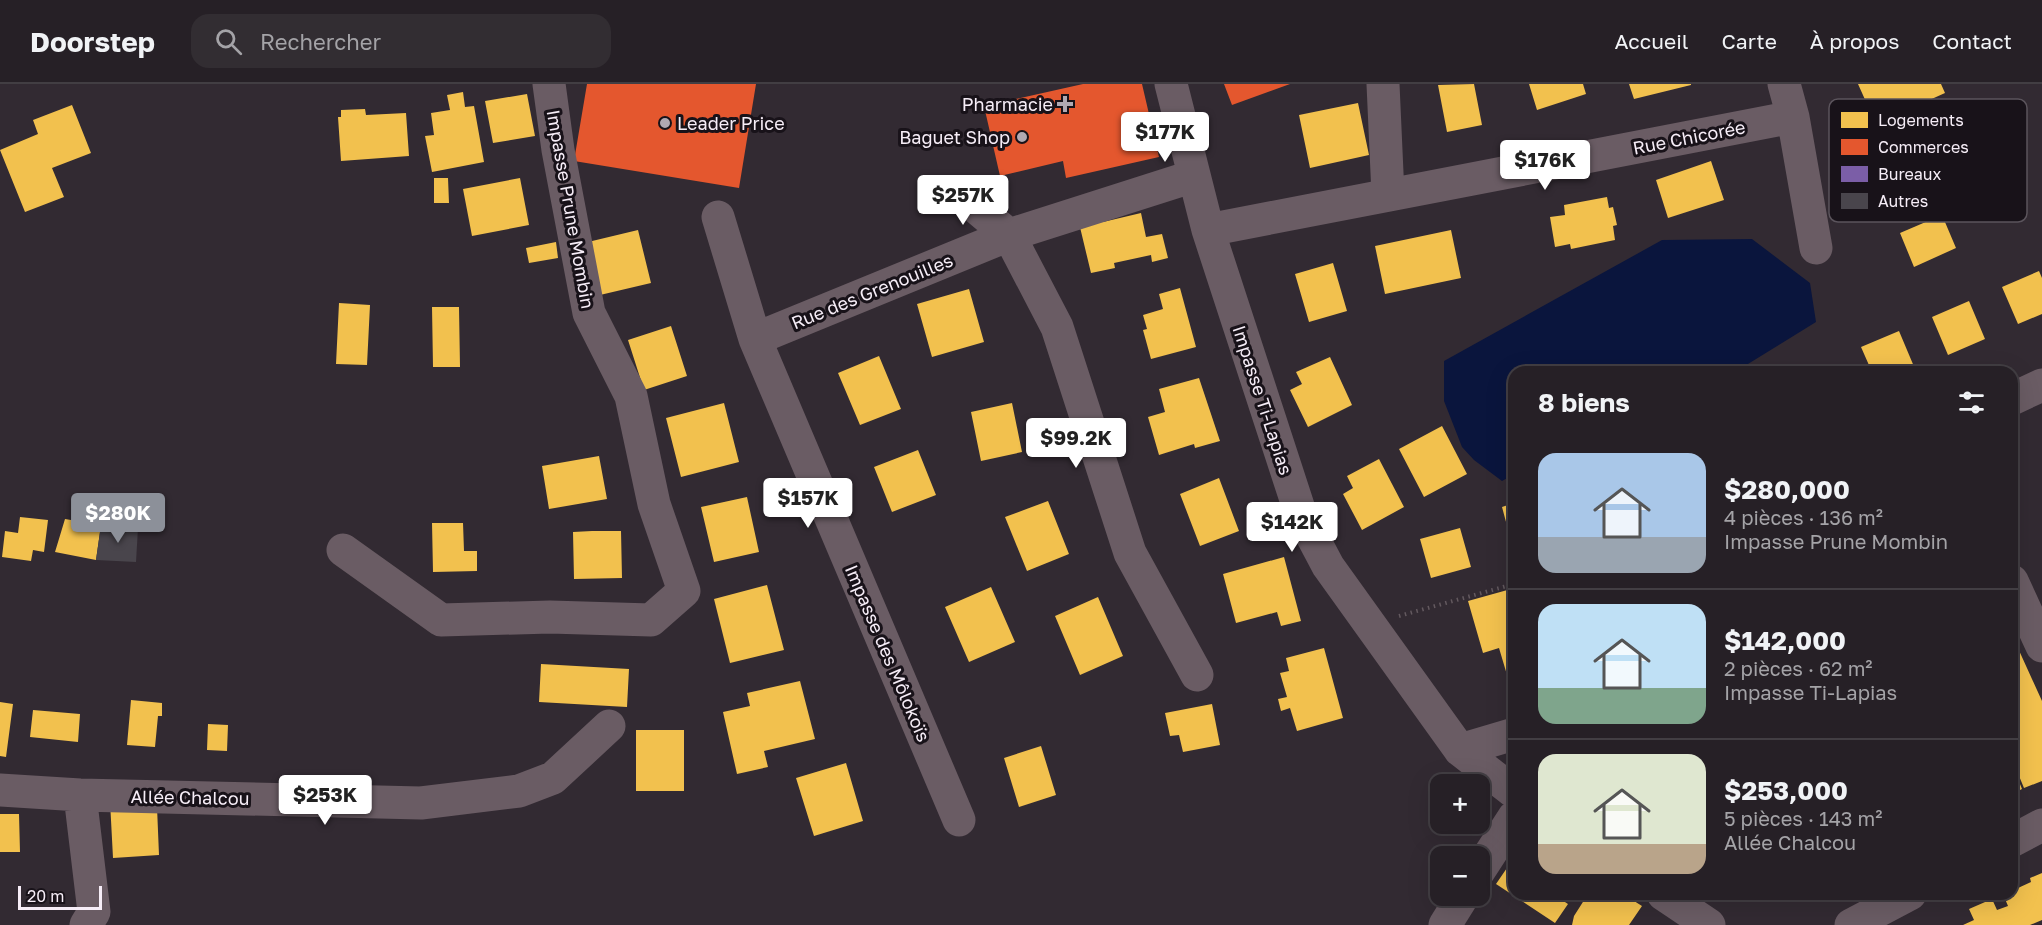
<!DOCTYPE html>
<html lang="fr">
<head>
<meta charset="utf-8">
<style>
  :root { --surface:#262026; --page:#322d32; --text:#f1f3f6; --muted:#a4a3a7; --line:#423e43; --accent:#8c9099 }
  body { margin:0; font-family:"Golos Text",sans-serif; background:var(--page); color:var(--text); height:100vh; display:flex; flex-direction:column; font-size:22px; white-space:nowrap }
  * { box-sizing:border-box; margin:0 }
  p { font-size:20px; color:var(--muted) }
  .icon { flex:none; width:33px; height:33px; fill:none; stroke:currentColor; stroke-width:2; stroke-linecap:round; stroke-linejoin:round }
  .map { position:relative; flex:1; overflow:hidden }
  .details { position:absolute; left:1508px; top:282px; width:510px; height:534px; display:flex; flex-direction:column; background:var(--surface); border-radius:18px; box-shadow:0 6px 24px #0002,0 0 0 2px var(--line) }
  .details>* { flex:none }
  .tools { position:absolute; left:1430px; top:690px; display:grid; gap:12px }
  .tools a { display:grid; place-items:center; width:60px; height:60px; border-radius:12px; background:var(--surface); box-shadow:0 6px 24px #0002,0 0 0 2px var(--line); font-size:30px }
  .scale { position:absolute; left:18px; bottom:15px; width:84px; box-sizing:border-box; padding-left:6px; border:3px solid #f6edf7; border-top:0; font-size:16px; line-height:21px; white-space:nowrap; color:#f6edf7; -webkit-text-stroke:4px #181219; paint-order:stroke }
  .price { position:absolute; translate:-50% -51px; padding:0 14px; border-radius:6px; background:#fff; color:#222; font-size:20px; line-height:39px; filter:drop-shadow(0 2px 3px #0008) }
  .price::after { content:''; position:absolute; left:50%; top:36px; width:18px; height:14px; margin-left:-9px; background:inherit; clip-path:polygon(0 0,100% 0,50% 100%) }
  .price.current { background:var(--accent); color:#fff }
  ul { padding:0; list-style:none }
  li { display:flex; align-items:center; gap:18px; height:150px; padding:0 30px }
  li+li { border-top:2px solid var(--line) }
  li span { display:grid; place-items:center; flex:none; width:168px; height:120px; border-radius:18px; color:#555 }
  li>.icon { margin-inline-start:auto }
  span .icon { width:72px; height:72px; fill:#fffc; stroke-width:1 }
  li b { font-size:26px }
  h2 { display:flex; justify-content:space-between; align-items:center; height:72px; padding:0 30px; font-size:26px }
  header { display:flex; align-items:center; gap:36px; box-sizing:border-box; height:84px; padding:0 30px; background:var(--surface); border-bottom:2px solid var(--line) }
  header strong { font-size:28px }
  nav { display:flex; gap:33px; margin-inline-start:auto; font-size:21px }
  .search { width:420px; height:54px; background:var(--page); display:flex; align-items:center; gap:15px; box-sizing:border-box; padding:0 21px; border-radius:18px; color:var(--muted); font-size:22px }
  .map>svg:first-child { display:block }
</style>
</head>
<body>
<header>
<strong>Doorstep</strong>
<div class="search"><svg class="icon" aria-label="search" viewBox="0 0 24 24"><circle cx="10" cy="10" r="6"/><path d="M15 15l6 6"/></svg>Rechercher</div>
<nav><a>Accueil</a><a>Carte</a><a>À propos</a><a>Contact</a></nav>
</header>
<div class="map">
<svg width="2042" height="841" viewBox="0 0 2042 841">
  <rect width="100%" height="100%" fill="#322a32"/>
  <!-- water -->
  <path fill="#0a153d" d="M1752,155l58,44 6,39 -81,50h-221l-1,103 -11,6 -28,-21 -12,-13 -18,-46v-40l218,-121z"/>
  <!-- homes -->
  <path fill="#f2c14e" d="M1474,0l8,41 -35,7 -9,-47z
    M1529,0h54l3,10 -49,16z
    M1629,0h62v1l-57,14z
    M1858,0h83l4,9 -69,31z
    M463,8l2,15 9,-1 10,56 -52,10 -7,-36 9,-1 -3,-22 19,-3 -3,-15z
    M527,10l8,42 -42,7 -8,-42z
    M1358,19l11,52 -59,13 -11,-53z
    M72,21l19,48 -39,15 12,29 -39,15 -25,-62 38,-16 -5,-14z
    M365,25l1,6 40,-2 3,43 -68,5 -3,-44h3v-7z
    M1711,77l13,39 -56,18 -12,-38z
    M434,94h14l1,25h-15z
    M520,94l9,47 -57,11 -9,-47z
    M1607,113l2,11 4,-1 4,18 -4,1 2,14 -44,9 -1,-5 -15,3 -5,-30 15,-2 -1,-10z
    M1141,129l5,24 16,-3 6,24 -16,4 -1,-7 -37,8 1,5 -24,5 -12,-50 24,-1z
    M1942,131l14,33 -42,19 -14,-34z
    M638,146l13,53 -51,12 -12,-53z
    M1451,146l10,48 -76,16 -10,-48z
    M556,158l2,16 -29,5 -3,-15z
    M1333,179l14,48 -38,11 -14,-48z
    M2039,187l3,7v36l-24,10 -16,-37z
    M1180,204l16,59 -45,12 -8,-29 4,-1 -4,-14 20,-6 -4,-15z
    M969,205l15,53 -52,15 -15,-53z
    M1969,217l16,38 -37,16 -16,-38z
    M339,219l31,2 -3,60 -31,-1z
    M432,223h27l1,60h-27z
    M671,242l16,50 -43,14 -16,-50z
    M1899,247l16,38 -8,3h-35l-11,-25z
    M879,272l22,53 -41,16 -22,-52z
    M1330,273l22,48 -44,22 -18,-37 12,-6 -6,-12z
    M1199,294l21,63 -25,7 -1,-4 -35,11 -11,-38 17,-5 -6,-23z
    M724,319l15,59 -58,15 -15,-59z
    M1012,319l10,49 -41,9 -10,-49z
    M1442,342l25,48 -43,23 -25,-48z
    M918,366l18,45 -44,17 -18,-45z
    M599,372l8,43 -58,10 -7,-43z
    M1379,375l25,48 -42,23 -19,-36 10,-6 -6,-12z
    M1219,394l20,53 -39,15 -20,-52z
    M747,413l12,55 -45,10 -13,-55z
    M1048,417l21,53 -42,17 -22,-54z
    M1514,419v45h-1l-11,-41z
    M20,433l28,3 -4,32 -11,-2 -2,11 -29,-4 3,-26 13,2z
    M65,435l36,6 -5,35 -41,-8z
    M432,439h31l1,28h13v20l-44,1z
    M1460,444l11,39 -40,11 -11,-39z
    M592,447h29l1,47 -48,1 -1,-47z
    M1284,473l17,64 -20,5 -4,-14 -41,11 -13,-49z
    M767,501l17,65 -54,13 -16,-64z
    M991,503l24,55 -46,20 -24,-55z
    M1511,505l3,8 -1,98 -14,-47 -16,5 -15,-52z
    M1098,513l25,59 -43,19 -25,-59z
    M2012,551l30,66v80l-18,7 -12,-29z
    M1324,564l19,70 -46,13 -7,-23 -9,3 -3,-12 9,-2 -7,-24 9,-2 -3,-13z
    M541,580l88,5 -2,38 -88,-5z
    M800,597l15,58 -51,12 4,16 -31,7 -14,-62 27,-6 -3,-13z
    M131,616l31,3v13h-4l-3,31 -28,-2z
    M0,618l13,2 -7,53 -6,-1z
    M1212,620l8,41 -37,7 -4,-17 -9,1 -5,-23z
    M33,626l47,4 -2,28 -48,-5z
    M208,640l20,1 -1,26 -20,-1z
    M636,646h48v61h-48z
    M1041,662l15,49 -37,12 -15,-49z
    M846,679l17,58 -49,15 -18,-58z
    M2012,680l10,25 -10,5z
    M110,717l47,6 2,48 -46,3z
    M0,730h19l1,38h-20z
    M1509,781l5,2v27h39l15,10 -13,19 -59,-39z
    M2042,789v47l-12,5h-67l11,-5 -5,-11 23,-10 5,11 11,-4 -5,-12h9v-8l5,-2 1,4 13,-6 -1,-4z
    M1588,810h35l19,12 -13,19h-57l2,-9z"/>
  <!-- shops -->
  <path fill="#e4572e" d="M587,0h169l-17,104 -165,-27z
    M1083,0h59l17,73 -93,21 -3,-17 -63,15 -16,-70z
    M1224,0h66l-58,21z"/>
  <!-- building -->
  <path fill="#49454c" d="M101,441l37,3 -2,34 -40,-2z"/>
  <g fill="none" stroke-linecap="round" stroke-linejoin="round">
    <!-- path -->
    <path stroke="#63595f" stroke-width="4" stroke-dasharray="1.5 4.5" stroke-linecap="butt" d="M1399,532l115,-32"/>
    <!-- minor -->
    <path stroke="#6a5c64" stroke-width="33" d="M1171,0l37,146 93,285 27,51 132,184 54,42
      M1383,0l5,111
      M1784,0l9,33
      M972,120l37,31 48,92 73,226 67,122
      M718,133l37,122 204,481
      M1208,146l585,-113 23,131
      M755,255l254,-104 185,-59
      M2012,315l30,-14
      M343,466l98,70 109,-3 101,3 33,-29 -30,-87 -23,-108 -42,-83 -31,-163 -9,-66
      M2012,497l30,65
      M1460,666l54,-16
      M0,706l80,5 341,8 98,-12 34,-13 56,-52
      M80,711l14,117 -8,13
      M2012,757l30,-16
      M1479,787l35,-54
      M1663,810l46,31
      M1445,841l18,-29
      M1851,841l59,-31"/>
  </g>
  <!-- markers -->
  <g fill="#b1a9b2" stroke="#181219" stroke-width="2">
    <path d="M1062 11h6v6h6v6h-6v6h-6v-6h-6v-6h6z"/>
    <circle cx="665" cy="39" r="6"/>
    <circle cx="1022" cy="53" r="6"/>
  </g>
  <g text-anchor="middle" dominant-baseline="central" stroke-width="6" stroke-linejoin="round" paint-order="stroke">
    <!-- poi labels -->
    <g font-size="18" fill="#f6edf7" stroke="#181219" text-anchor="end">
      <text x="1053" y="20">Pharmacie</text>
      <text x="677" y="39" text-anchor="start">Leader Price</text>
      <text x="1010" y="53">Baguet Shop</text>
    </g>
    <!-- street labels -->
    <g font-size="18" fill="#f6edf7" stroke="#181219">
      <text transform="translate(1689 53) rotate(-11)">Rue Chicorée</text>
      <text transform="translate(571 125) rotate(80)">Impasse Prune Mombin</text>
      <text transform="translate(872 207) rotate(-22)">Rue des Grenouilles</text>
      <text transform="translate(1263 316) rotate(72)">Impasse Ti-Lapias</text>
      <text transform="translate(888 569) rotate(67)">Impasse des Môlokoïs</text>
      <text transform="translate(190 713) rotate(1)">Allée Chalcou</text>
    </g>
  </g>
  <!-- legend -->
  <rect x="1829" y="15" width="198" height="123" rx="9" fill="#181219" stroke="#5b545c" stroke-width="1.5"/>
  <rect x="1841" y="28" width="27" height="16" fill="#f2c14e"/>
  <rect x="1841" y="55" width="27" height="16" fill="#e4572e"/>
  <rect x="1841" y="82" width="27" height="16" fill="#7b5ea7"/>
  <rect x="1841" y="109" width="27" height="16" fill="#49454c"/>
  <g font-size="16" fill="#f6edf7">
    <text x="1878" y="42">Logements</text>
    <text x="1878" y="69">Commerces</text>
    <text x="1878" y="96">Bureaux</text>
    <text x="1878" y="123">Autres</text>
  </g>
</svg>
<div class="tools">
<a>+</a>
<a>−</a>
</div>
<div class="scale">20 m</div>
<b class="price" style="left:1165px;top:79px">$177K</b>
<b class="price" style="left:1545px;top:107px">$176K</b>
<b class="price" style="left:963px;top:142px">$257K</b>
<b class="price" style="left:1076px;top:385px">$99.2K</b>
<b class="price" style="left:808px;top:445px">$157K</b>
<b class="price current" style="left:118px;top:460px">$280K</b>
<b class="price" style="left:1292px;top:469px">$142K</b>
<b class="price" style="left:325px;top:742px">$253K</b>
<section class="details">
<h2>8 biens<svg class="icon" aria-label="filters" viewBox="0 0 24 24"><path d="M4 7h16M4 17h16"/><circle cx="9" cy="7" r="2"/><circle cx="15" cy="17" r="2"/></svg></h2>
<ul>
<li><span style="background:linear-gradient(#a9c7e8 70%,#9aa5b1 0)"><svg class="icon" aria-label="home" viewBox="0 0 24 24"><path d="M3 11l9-7 9 7M6 9v11h12V9"/></svg></span><div><b>$280,000</b><p>4 pièces · 136 m²</p><p>Impasse Prune Mombin</p></div></li>
<li><span style="background:linear-gradient(#bfe0f5 70%,#7fa58c 0)"><svg class="icon" aria-label="home" viewBox="0 0 24 24"><path d="M3 11l9-7 9 7M6 9v11h12V9"/></svg></span><div><b>$142,000</b><p>2 pièces · 62 m²</p><p>Impasse Ti-Lapias</p></div></li>
<li><span style="background:linear-gradient(#dfe7d0 75%,#b9a48a 0)"><svg class="icon" aria-label="home" viewBox="0 0 24 24"><path d="M3 11l9-7 9 7M6 9v11h12V9"/></svg></span><div><b>$253,000</b><p>5 pièces · 143 m²</p><p>Allée Chalcou</p></div></li>
</ul>
</section>
</div>
</body>
</html>
